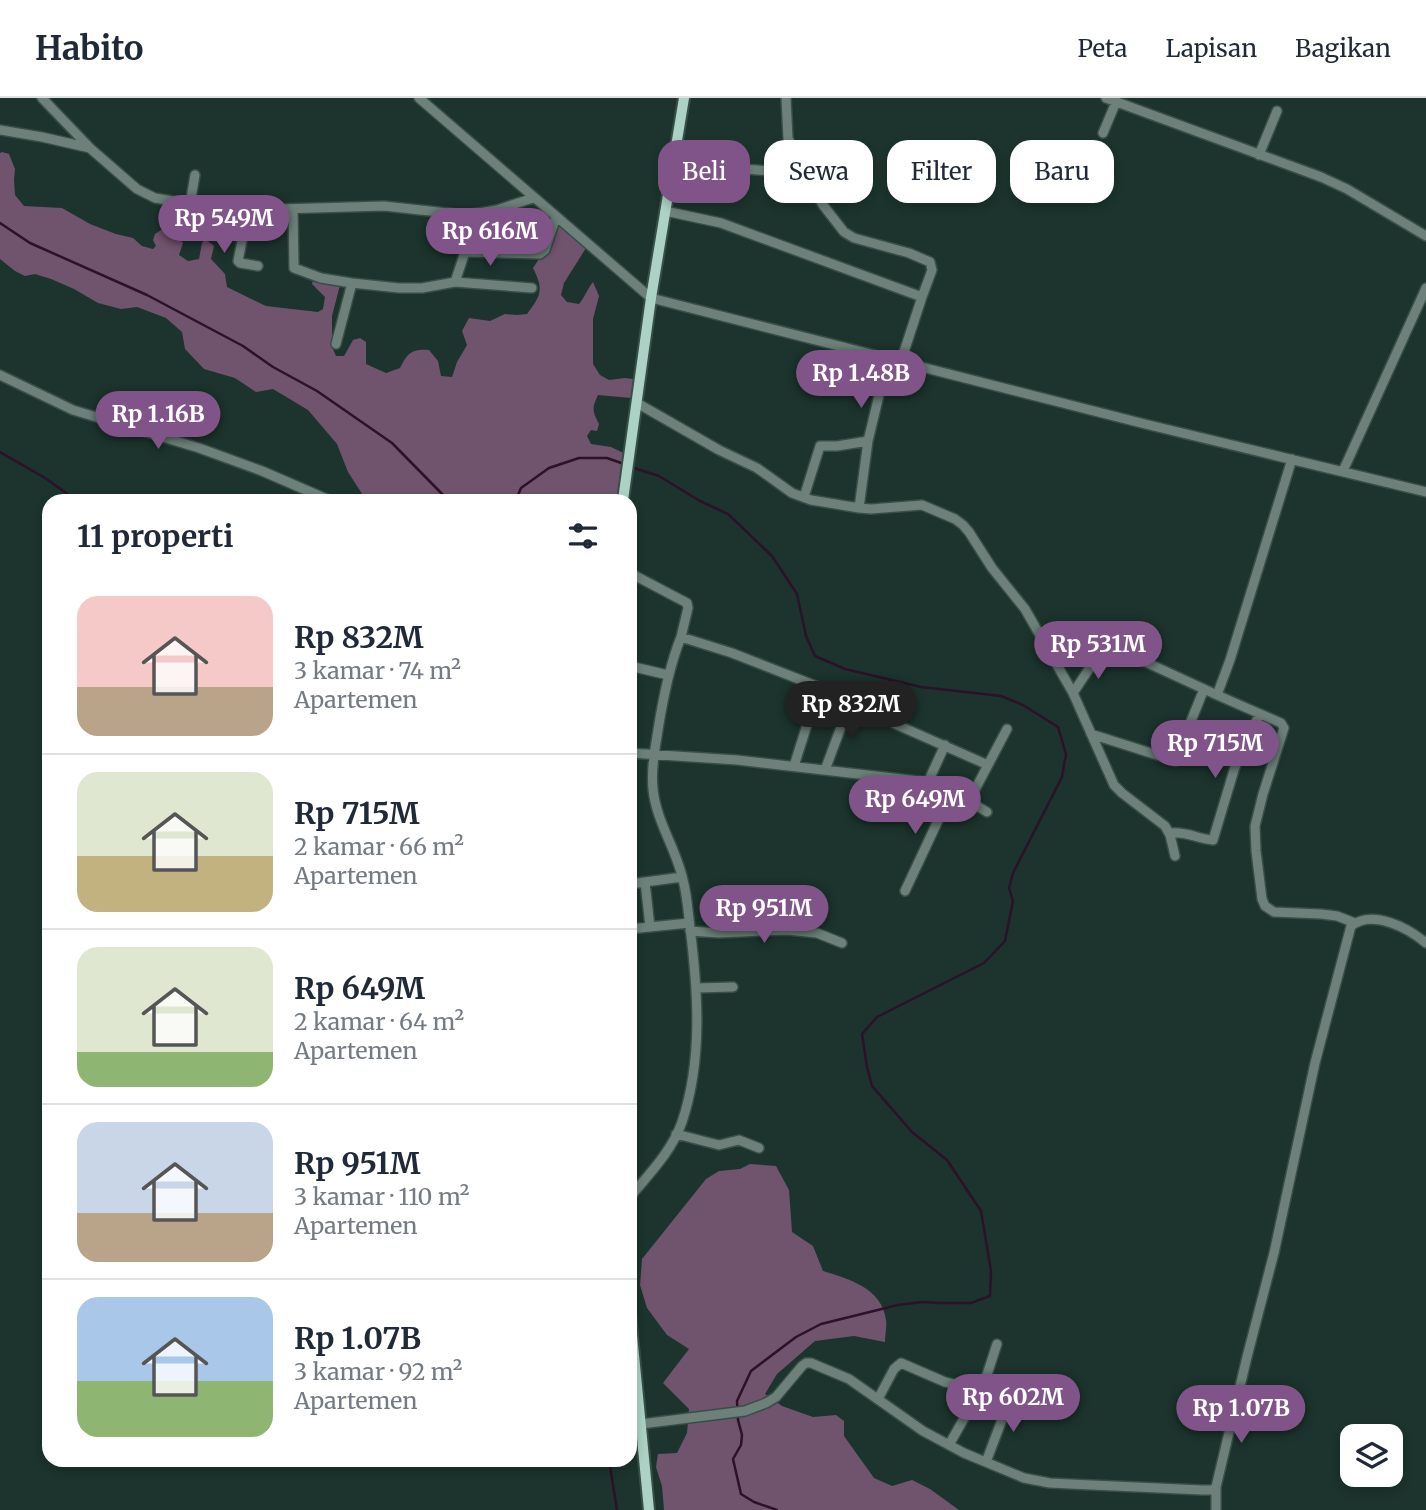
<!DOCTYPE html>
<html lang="id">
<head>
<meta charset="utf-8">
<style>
  :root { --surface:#fff; --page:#f6f6f7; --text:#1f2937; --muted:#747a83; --line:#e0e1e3; --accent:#805489 }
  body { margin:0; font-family:Merriweather,serif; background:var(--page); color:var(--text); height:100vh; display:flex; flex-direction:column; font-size:26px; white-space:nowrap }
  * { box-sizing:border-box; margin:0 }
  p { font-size:23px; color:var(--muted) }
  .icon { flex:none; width:38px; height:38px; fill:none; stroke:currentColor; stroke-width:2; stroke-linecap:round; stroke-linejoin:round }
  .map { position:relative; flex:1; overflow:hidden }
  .details { position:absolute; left:42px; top:396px; width:595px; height:973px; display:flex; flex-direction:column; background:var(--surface); border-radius:21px; box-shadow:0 4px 10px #0003 }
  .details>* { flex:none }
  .guide { position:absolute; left:658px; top:42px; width:662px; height:63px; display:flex; gap:14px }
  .fabs { position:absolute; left:1340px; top:1326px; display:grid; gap:14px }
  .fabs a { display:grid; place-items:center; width:63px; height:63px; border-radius:14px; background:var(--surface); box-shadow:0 4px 10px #0003; font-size:35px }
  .price { position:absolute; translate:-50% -60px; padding:0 16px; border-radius:24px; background:var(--accent); color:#fff; font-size:23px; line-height:46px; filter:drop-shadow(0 2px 4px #0008) }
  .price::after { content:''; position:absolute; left:50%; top:42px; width:21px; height:16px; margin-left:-10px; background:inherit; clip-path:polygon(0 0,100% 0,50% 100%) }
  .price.selected { background:#222; color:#fff }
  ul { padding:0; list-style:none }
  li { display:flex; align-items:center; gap:21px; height:175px; padding:0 35px }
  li+li { border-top:2px solid var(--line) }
  li span { display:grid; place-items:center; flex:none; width:196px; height:140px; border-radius:21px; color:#555 }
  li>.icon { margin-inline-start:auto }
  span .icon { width:84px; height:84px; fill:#fffc; stroke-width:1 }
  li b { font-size:30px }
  h2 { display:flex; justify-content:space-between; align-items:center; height:84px; padding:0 35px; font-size:30px }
  .pill { padding:0 24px; border-radius:21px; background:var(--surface); box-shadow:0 4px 10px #0003; font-size:24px; line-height:63px }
  .pill.selected { background:var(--accent); color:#fff }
  header { display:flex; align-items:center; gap:42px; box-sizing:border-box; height:98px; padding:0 35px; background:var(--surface); border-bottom:2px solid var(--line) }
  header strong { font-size:33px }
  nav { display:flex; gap:38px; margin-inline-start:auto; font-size:24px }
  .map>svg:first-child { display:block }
</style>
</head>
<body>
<header>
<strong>Habito</strong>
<nav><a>Peta</a><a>Lapisan</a><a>Bagikan</a></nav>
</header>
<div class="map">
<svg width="1426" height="1412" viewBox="0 0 1426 1412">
  <rect width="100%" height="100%" fill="#1c342d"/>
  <!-- forest -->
  <path fill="#70536c" d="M2,54l7,2 6,15 -1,11 1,15 9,11 38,2 28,16 26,10 17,4 9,8 11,3 3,-3 -3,-6 2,-6 6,-4c10,2 16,5 22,13l-4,12 9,6 11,-2 3,-16 3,-4 9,7 -3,13 14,15 2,13 39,19 52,6 5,-3 2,-12 -13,-13 1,-4 27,5 -8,31v31l4,9h8l9,-16 7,-2 6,4v22l20,9 14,-5c8,-15 11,-19 29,-18l9,11 3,15 11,1 5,-15 10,-17 -5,-14 7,-13 21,3 15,-7 12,1 10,-1c14,-19 17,-24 6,-46l10,-15 16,-34 27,29 -22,35 -3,12 6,7 12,2c6,-7 8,-15 14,-22l6,14 -6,23v45l7,11 9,5 16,-2 8,1v8l-2,11 -33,-3c-6,13 -6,16 1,29l-2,7 -6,-1 -4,6 4,8 20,3 19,9 -7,44h-257l-18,-28 -11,-28 -29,-34 -35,-21 -17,3 -21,-14 -31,-9 -19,-20 -3,-17 -16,-14 -29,-11 -16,2 -23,-6 -24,-14 -23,-10 -16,-5 -10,2 -10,-5 -15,-12v-106z
    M750,1066l26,2 13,24 3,42 21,14 10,25c26,8 59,17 63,49 1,7 -1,15 -1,22l-31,-6 -39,5 -38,33 -12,20 17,12 31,11 23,-2 8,6v15l30,42 18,8 20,-6 18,9 29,21h-295l-2,-24 -6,-19 2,-13 19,-1 10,-20 2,-24 -26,-26 26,-34 -22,-14 -20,-27 -7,-23 2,-26 64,-80 13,-8 21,-2z"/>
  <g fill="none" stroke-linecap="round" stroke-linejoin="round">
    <!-- stream -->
    <path stroke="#2b1229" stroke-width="2.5" d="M0,125l30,20 117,52 96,51 30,21 44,24 75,52 56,57
      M0,354l45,26 31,22
      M631,369l28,9 41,25 28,13 44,42 25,38 9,42 9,20 30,13 76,18 80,9 22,9 35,22 8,27 -4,23 -49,96 -4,15 4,13 -8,40 -21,22 -107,54 -15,17 5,33 5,19 40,46 35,28 34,51 10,60 -1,25 -19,7h-30l-19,-1 -24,3 -77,19 -25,13 -45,34 -14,30 1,19 4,15 -1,10 -8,14 8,35 13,8 23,8
      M516,402l5,-12 28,-20 30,-10h28l17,6
      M609,1362l8,50"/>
    <!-- minor casing -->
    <g stroke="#384f48" stroke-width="12">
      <path id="minor" d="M42,0l49,51 46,40 18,9 35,6 58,6 136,-4 82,9 31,-5 36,-12
        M419,0l232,200 494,126 281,68
        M786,0l2,40 7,17 28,50 21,27 10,6 55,15 21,9 2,8 -10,27
        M1106,0l215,79 26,12 79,47
        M0,32l42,7 48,11
        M1103,35l13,-31
        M675,57l57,13 39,3
        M1259,57l18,-44
        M190,106l5,-29
        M293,111l1,59 27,10 31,5 47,5h23l33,-6 10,-30 1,-37
        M248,112l-10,51 2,2 18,3
        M665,113l56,12 201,74 -21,64
        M465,154l75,2 5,-4 11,-33
        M455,184l77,6
        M336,246l16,-61
        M0,277l73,35 126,38 63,23 67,29
        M637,305l82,47 38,18 35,25 19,7 48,8 12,1 51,-4 33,14 8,6 6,7 23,36 33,41 48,84 41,92 8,8 43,33 5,9 5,21
        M1292,361l-62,201 -13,35 64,28 3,5 -21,66 -8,32 1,25 6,48 3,7 9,6 47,2 16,2 18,7
        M1343,373l83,-183
        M804,399l16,-51h17l31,-5 18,-75v-9
        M859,410l9,-67
        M630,475l57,30 1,5 -7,29
        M630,568l38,9
        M819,589c9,5 20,14 30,16 12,1 23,-6 33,3 6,4 8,13 13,18l93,41
        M1073,595l26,-39 9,-6h7l102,47
        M1091,636l85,27 3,-3 6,-22 19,-47
        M630,655l107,7 191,22 41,19 18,11
        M825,672l25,-67
        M928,684l17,-37
        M969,703l38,-72
        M1170,735c17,-2 27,6 43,7l21,-70 9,-24 17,-32
        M645,784l5,45
        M630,786l52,-7
        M905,793l46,-98
        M630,831l59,-6
        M690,833l29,2 68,-3 30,3 25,10
        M696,890l37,-1
        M676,1036l43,11 20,-5 20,8
        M630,1099c19,-23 42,-46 52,-75 21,-63 16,-130 8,-195 -2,-16 -3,-32 -7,-47 -7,-32 -27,-59 -30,-91 -2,-20 2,-40 5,-59 5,-32 11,-63 23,-93l51,16 87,34 -25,79
        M983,1289l72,20
        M878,1301l16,-30 7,-6 44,19 34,8
        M641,1326l104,-13 21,-8 10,-6 26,-31 4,-3h5l38,16 74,52 41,22 60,25 26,5 20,1 132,6h10l4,-3 31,-130 27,-104 41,-190 36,-137c22,-17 57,2 75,17
        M949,1347l27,-48 3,-8 4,-2 14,-43
        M986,1364l25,-66
        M1216,1412v-23"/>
    </g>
    <!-- major casing -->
    <g stroke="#384f48" stroke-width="14">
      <path id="major" d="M623,402l28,-202 33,-200
        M630,1216l19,196"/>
    </g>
    <!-- minor -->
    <use href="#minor" stroke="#6d8079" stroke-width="9"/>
    <!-- major -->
    <use href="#major" stroke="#abd2c4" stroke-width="10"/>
  </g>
</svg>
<div class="fabs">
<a><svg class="icon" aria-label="layers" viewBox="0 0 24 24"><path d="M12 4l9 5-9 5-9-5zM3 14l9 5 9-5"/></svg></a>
</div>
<b class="price" style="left:224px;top:157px">Rp 549M</b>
<b class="price" style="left:490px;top:170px">Rp 616M</b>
<b class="price" style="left:861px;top:312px">Rp 1.48B</b>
<b class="price" style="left:158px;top:353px">Rp 1.16B</b>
<b class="price" style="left:1098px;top:583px">Rp 531M</b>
<b class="price selected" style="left:851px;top:643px">Rp 832M</b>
<b class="price" style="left:1215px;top:682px">Rp 715M</b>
<b class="price" style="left:915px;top:738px">Rp 649M</b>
<b class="price" style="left:764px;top:847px">Rp 951M</b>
<b class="price" style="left:1013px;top:1336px">Rp 602M</b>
<b class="price" style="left:1241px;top:1347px">Rp 1.07B</b>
<div class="guide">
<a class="pill selected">Beli</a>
<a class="pill">Sewa</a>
<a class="pill">Filter</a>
<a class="pill">Baru</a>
</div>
<section class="details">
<h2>11 properti<svg class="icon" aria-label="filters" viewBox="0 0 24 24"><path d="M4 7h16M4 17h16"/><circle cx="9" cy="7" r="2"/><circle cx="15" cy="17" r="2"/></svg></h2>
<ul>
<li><span style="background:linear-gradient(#f6c9c9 65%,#b9a48a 0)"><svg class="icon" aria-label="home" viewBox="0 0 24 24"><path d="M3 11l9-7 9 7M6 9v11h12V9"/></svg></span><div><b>Rp 832M</b><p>3 kamar · 74 m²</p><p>Apartemen</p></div></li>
<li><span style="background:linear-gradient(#dfe7d0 60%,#c2b280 0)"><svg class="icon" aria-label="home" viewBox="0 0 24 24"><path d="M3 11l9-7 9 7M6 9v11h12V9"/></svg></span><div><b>Rp 715M</b><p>2 kamar · 66 m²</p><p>Apartemen</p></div></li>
<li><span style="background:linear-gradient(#dfe7d0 75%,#8fb573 0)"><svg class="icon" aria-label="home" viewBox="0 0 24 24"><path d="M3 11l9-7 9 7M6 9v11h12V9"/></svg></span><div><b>Rp 649M</b><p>2 kamar · 64 m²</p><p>Apartemen</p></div></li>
<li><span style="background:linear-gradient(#c9d6e8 65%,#b9a48a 0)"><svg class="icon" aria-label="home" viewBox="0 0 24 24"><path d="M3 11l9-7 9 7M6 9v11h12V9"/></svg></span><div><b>Rp 951M</b><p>3 kamar · 110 m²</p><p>Apartemen</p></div></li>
<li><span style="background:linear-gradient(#a9c7e8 60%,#8fb573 0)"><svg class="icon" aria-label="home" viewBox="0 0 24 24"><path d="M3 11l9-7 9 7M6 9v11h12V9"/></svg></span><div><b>Rp 1.07B</b><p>3 kamar · 92 m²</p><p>Apartemen</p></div></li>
</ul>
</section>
</div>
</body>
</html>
